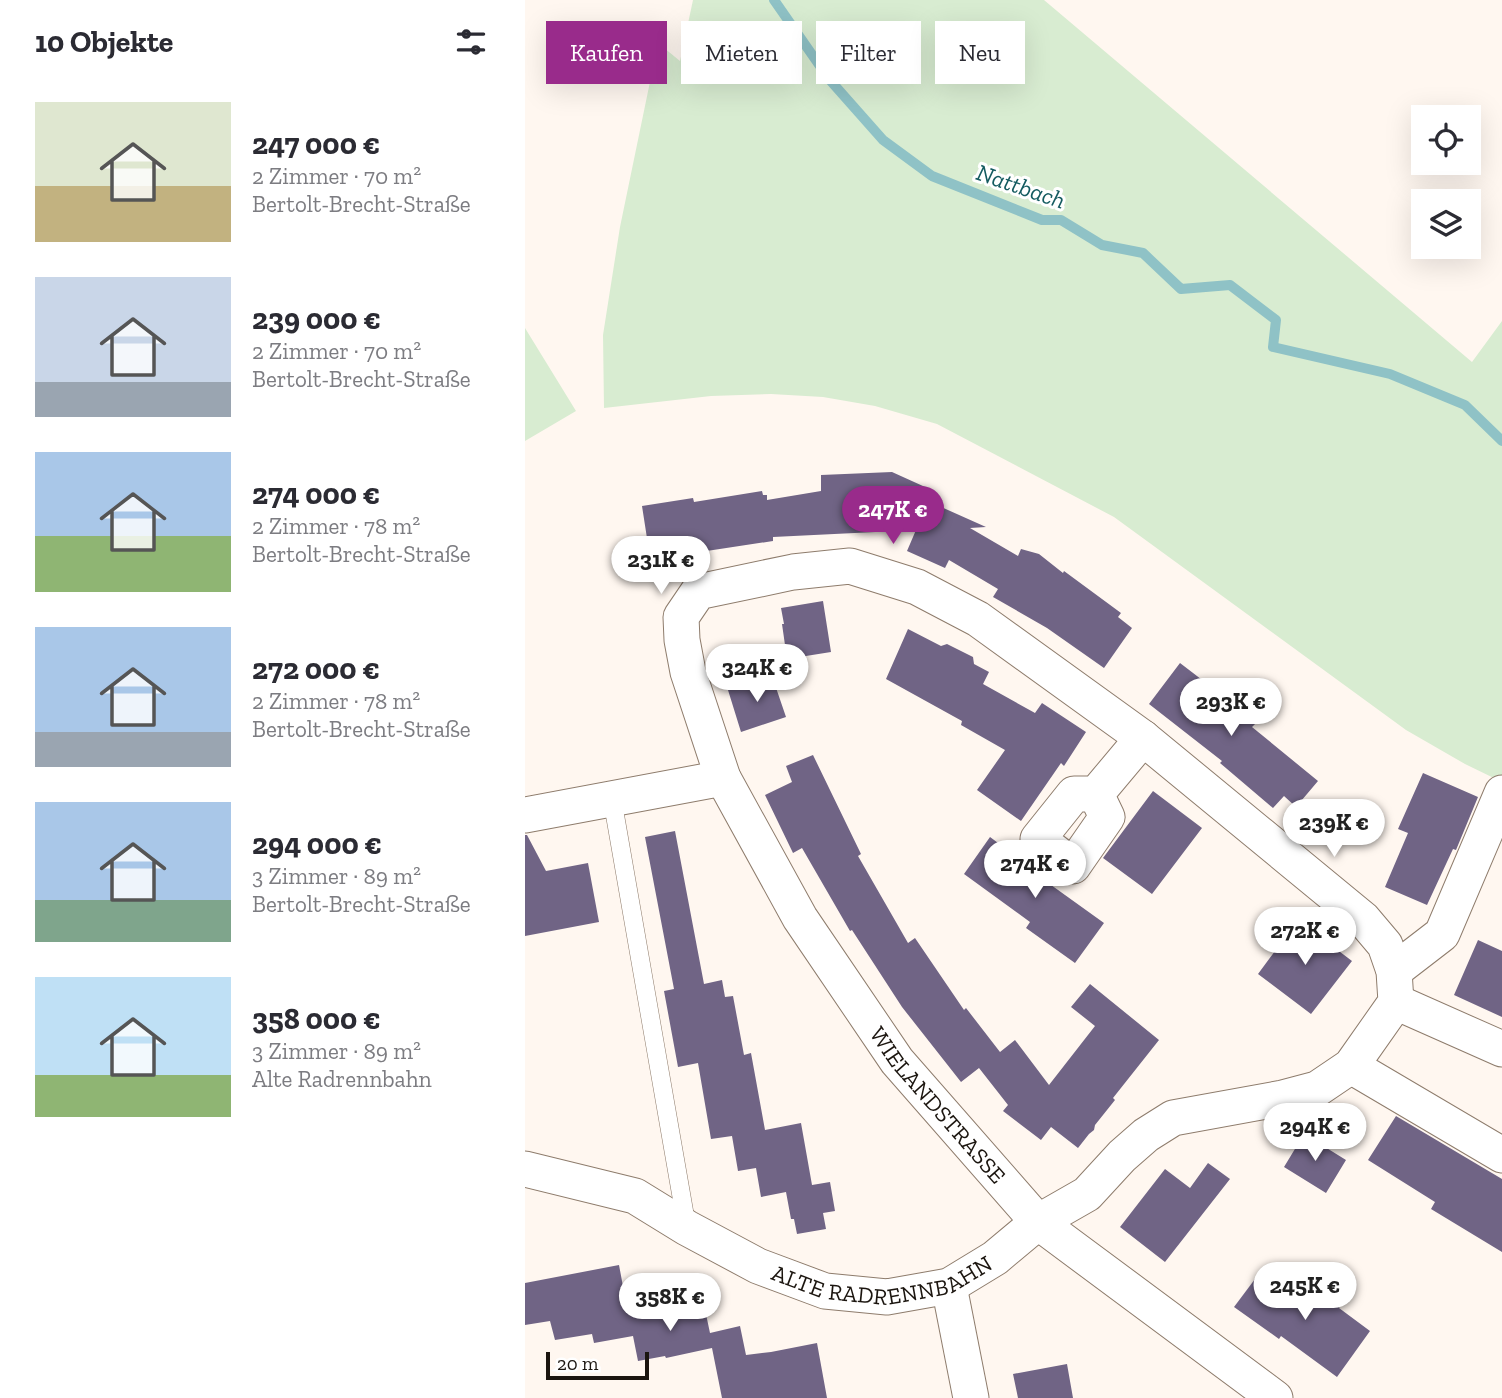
<!DOCTYPE html>
<html lang="de">
<head>
<meta charset="utf-8">
<style>
  :root { --surface:#fff; --page:#f7f7f7; --text:#2b2b33; --muted:#7c7c81; --accent:#992b8b }
  body { margin:0; font-family:"Zilla Slab",serif; background:var(--page); color:var(--text); height:100vh; display:flex; flex-direction:column; font-size:26px; white-space:nowrap }
  * { box-sizing:border-box; margin:0 }
  p { font-size:23px; color:var(--muted) }
  .icon { flex:none; width:38px; height:38px; fill:none; stroke:currentColor; stroke-width:2; stroke-linecap:round; stroke-linejoin:round }
  .map { position:relative; flex:1; overflow:hidden }
  .panel { display:flex; flex-direction:column; background:var(--surface); width:525px }
  .panel>* { flex:none }
  .hud { position:absolute; left:21px; top:21px; width:665px; height:63px; display:flex; gap:14px }
  .buttons { position:absolute; left:886px; top:105px; display:grid; gap:14px }
  .buttons a { display:grid; place-items:center; width:70px; height:70px; border-radius:0px; background:var(--surface); box-shadow:0 7px 28px #0002; font-size:35px }
  .scale { position:absolute; left:21px; bottom:18px; width:103px; box-sizing:border-box; padding-left:7px; border:4px solid #1b150f; border-top:0; font-size:19px; line-height:24px; white-space:nowrap; color:#1b150f; -webkit-text-stroke:5px #fff; paint-order:stroke }
  .price { position:absolute; translate:-50% -60px; padding:0 16px; border-radius:24px; background:#fff; color:#222; font-size:23px; line-height:46px; filter:drop-shadow(0 2px 4px #0008) }
  .price::after { content:''; position:absolute; left:50%; top:42px; width:21px; height:16px; margin-left:-10px; background:inherit; clip-path:polygon(0 0,100% 0,50% 100%) }
  .price.on { background:var(--accent); color:#fff }
  ul { padding:0; list-style:none }
  li { display:flex; align-items:center; gap:21px; height:175px; padding:0 35px }
  li span { display:grid; place-items:center; flex:none; width:196px; height:140px; border-radius:0px; color:#555 }
  li>.icon { margin-inline-start:auto }
  span .icon { width:84px; height:84px; fill:#fffc; stroke-width:1 }
  li b { font-size:30px }
  h2 { display:flex; justify-content:space-between; align-items:center; height:84px; padding:0 35px; font-size:30px }
  .pill { padding:0 24px; border-radius:0px; background:var(--surface); box-shadow:0 7px 28px #0002; font-size:24px; line-height:63px }
  .pill.on { background:var(--accent); color:#fff }
  main { display:flex; flex:1; min-height:0 }
  .map>svg:first-child { display:block }
</style>
</head>
<body>
<main>
<section class="panel">
<h2>10 Objekte<svg class="icon" aria-label="filters" viewBox="0 0 24 24"><path d="M4 7h16M4 17h16"/><circle cx="9" cy="7" r="2"/><circle cx="15" cy="17" r="2"/></svg></h2>
<ul>
<li><span style="background:linear-gradient(#dfe7d0 60%,#c2b280 0)"><svg class="icon" aria-label="home" viewBox="0 0 24 24"><path d="M3 11l9-7 9 7M6 9v11h12V9"/></svg></span><div><b>247 000 €</b><p>2 Zimmer · 70 m²</p><p>Bertolt-Brecht-Straße</p></div></li>
<li><span style="background:linear-gradient(#c9d6e8 75%,#9aa5b1 0)"><svg class="icon" aria-label="home" viewBox="0 0 24 24"><path d="M3 11l9-7 9 7M6 9v11h12V9"/></svg></span><div><b>239 000 €</b><p>2 Zimmer · 70 m²</p><p>Bertolt-Brecht-Straße</p></div></li>
<li><span style="background:linear-gradient(#a9c7e8 60%,#8fb573 0)"><svg class="icon" aria-label="home" viewBox="0 0 24 24"><path d="M3 11l9-7 9 7M6 9v11h12V9"/></svg></span><div><b>274 000 €</b><p>2 Zimmer · 78 m²</p><p>Bertolt-Brecht-Straße</p></div></li>
<li><span style="background:linear-gradient(#a9c7e8 75%,#9aa5b1 0)"><svg class="icon" aria-label="home" viewBox="0 0 24 24"><path d="M3 11l9-7 9 7M6 9v11h12V9"/></svg></span><div><b>272 000 €</b><p>2 Zimmer · 78 m²</p><p>Bertolt-Brecht-Straße</p></div></li>
<li><span style="background:linear-gradient(#a9c7e8 70%,#7fa58c 0)"><svg class="icon" aria-label="home" viewBox="0 0 24 24"><path d="M3 11l9-7 9 7M6 9v11h12V9"/></svg></span><div><b>294 000 €</b><p>3 Zimmer · 89 m²</p><p>Bertolt-Brecht-Straße</p></div></li>
<li><span style="background:linear-gradient(#bfe0f5 70%,#8fb573 0)"><svg class="icon" aria-label="home" viewBox="0 0 24 24"><path d="M3 11l9-7 9 7M6 9v11h12V9"/></svg></span><div><b>358 000 €</b><p>3 Zimmer · 89 m²</p><p>Alte Radrennbahn</p></div></li>
</ul>
</section>
<div class="map">
<svg width="977" height="1398" viewBox="0 0 977 1398">
  <rect width="100%" height="100%" fill="#fff7f0"/>
  <!-- green -->
  <path fill="#d8ecd1" d="M168,0h351l428,362 30,-41v461l-37,-18 -59,-34 -292,-213 -177,-93 -62,-18 -52,-9 -52,-3 -60,2 -107,12 -1,-73 17,-108 38,-184 22,18z
    M0,328l51,83 -51,30z"/>
  <g fill="none" stroke-linecap="round" stroke-linejoin="round">
    <!-- stream -->
    <path stroke="#8fc2c6" stroke-width="10" d="M249,0l55,79 54,61 49,36 110,44h19l41,25 41,8 38,36 49,-4 46,35 -3,27 117,27 75,31 37,36"/>
  </g>
  <!-- building -->
  <path fill="#706485" d="M367,472l42,19 -4,11 56,25 -16,1 48,28 3,-7 18,5 24,19 1,-2 57,42 -3,4 14,11 -28,40 -57,-40 -54,-31 5,-8 -49,-29 -4,8 -38,-17 9,-21 -143,7v4l-86,13v5l-36,5 -9,-58 51,-8 1,4 68,-11 1,4h4v5l54,-9v-16z
    M298,601l8,51 -44,7 -5,-35h2l-3,-16z
    M383,629l33,17 6,-2 26,13 1,7 15,8 -6,12 52,29 7,-10 44,29 -22,34 -3,-3 -40,58 -44,-31 28,-40 -44,-25 1,-4 -76,-42z
    M655,663l77,59 -5,5 66,54 -22,26 -12,-11 -11,12 -53,-45 2,-2 -73,-57z
    M247,676l14,41 -45,15 -13,-42z
    M288,755l48,99 -3,2 50,87 7,-5 49,72 2,-2 34,44 15,-12 34,45 46,-59 -24,-19 19,-23 69,56 -46,58 2,2 -20,25 -1,5 -5,4 -11,14 -27,-21 -10,13 -38,-29 5,-6 -29,-37 -18,14 -59,-75 -50,-77 -2,1 -48,-83 -9,5 -28,-58 27,-13 -6,-16z
    M898,773l55,24 -22,53 -3,-1 -26,56 -42,-18 23,-54 -10,-4z
    M628,791l49,37 -50,66 -49,-36z
    M150,831l29,153 18,-4 3,17 8,-1 11,59 7,-2 14,77 36,-7 11,62 18,-3 5,29 -12,2 3,16 -29,5 -3,-15h-3l-5,-27 -25,5 -5,-29 -18,3 -6,-35 -21,3 -13,-76 -20,4 -14,-76 10,-2 -29,-152z
    M0,835h2l19,36 42,-8 11,59 -74,14z
    M465,837l38,28 -2,2 78,56 -29,40 -49,-35 4,-6 -66,-48z
    M773,920l54,41 -41,53 -53,-40z
    M953,940l24,11v66l-48,-22z
    M871,1116l106,63v73l-71,-43 4,-7 -67,-42z
    M779,1134l42,26 -20,33 -42,-26z
    M683,1163l22,16 -65,83 -45,-35 45,-58 25,19z
    M94,1265l6,32 46,-7 1,2 28,-6 10,47 30,-7 6,29 25,-3 46,-9 10,55h-105l-10,-50 -46,10 -1,-2 -27,5 -5,-25 -39,7 -2,-9 -37,6 -5,-19 -25,4v-42z
    M736,1271l44,31 11,-15 25,17 -2,4 31,23 -33,46 -56,-41 -2,3 -45,-32z
    M542,1364l6,34h-55l-5,-24z"/>
  <g fill="none" stroke-linecap="round" stroke-linejoin="round">
    <!-- service casing -->
    <g stroke="#8e7c6c" stroke-width="19">
      <path id="service" d="M87,798l75,430"/>
    </g>
    <!-- minor casing -->
    <g stroke="#8e7c6c" stroke-width="37">
      <g id="minor">
        <path d="M571,794h-22l-36,45 35,27 34,-49 -11,-23 47,-56"/>
        <path d="M0,815l198,-37"/>
        <path d="M869,971l48,-37 60,-141"/>
        <path d="M871,1002l106,47"/>
        <path d="M826,1066l151,89"/>
        <path id="s1" d="M0,1169l110,27 52,32 71,38 67,25 62,6 62,-11 46,-28 43,-36 49,-28 35,-38 24,-21 27,-17 110,-20 34,-9 34,-23 45,-64 -2,-31 -9,-26 -22,-26 -220,-181 -165,-119 -61,-32 -67,-21 -57,6 -95,20 -17,25 1,23 6,32 35,106 77,140 97,143 141,161 237,176"/>
        <path d="M424,1286l22,112"/>
      </g>
    </g>
    <!-- service -->
    <use href="#service" stroke="#fff" stroke-width="18"/>
    <!-- minor -->
    <use href="#minor" stroke="#fff" stroke-width="35"/>
  </g>
  <g text-anchor="middle" dominant-baseline="central" stroke-width="6" stroke-linejoin="round" paint-order="stroke">
    <!-- street labels -->
    <g font-size="23" fill="#1b150f" stroke="#fff">
      <text stroke="none"><textPath href="#s1" startOffset="2464">WIELANDSTRASSE</textPath></text>
      <text stroke="none"><textPath href="#s1" startOffset="385">ALTE RADRENNBAHN</textPath></text>
    </g>
    <!-- water labels -->
    <g font-size="24" font-style="italic" fill="#145b60" stroke="#fff">
      <text transform="translate(496 186) rotate(19)">Nattbach</text>
    </g>
  </g>
</svg>
<div class="buttons">
<a><svg class="icon" aria-label="locate" viewBox="0 0 24 24"><circle cx="12" cy="12" r="6"/><path d="M12 2v4M12 18v4M2 12h4M18 12h4"/></svg></a>
<a><svg class="icon" aria-label="layers" viewBox="0 0 24 24"><path d="M12 4l9 5-9 5-9-5zM3 14l9 5 9-5"/></svg></a>
</div>
<div class="scale">20 m</div>
<b class="price on" style="left:368px;top:546px">247K €</b>
<b class="price" style="left:136px;top:596px">231K €</b>
<b class="price" style="left:232px;top:704px">324K €</b>
<b class="price" style="left:706px;top:738px">293K €</b>
<b class="price" style="left:809px;top:859px">239K €</b>
<b class="price" style="left:510px;top:900px">274K €</b>
<b class="price" style="left:780px;top:967px">272K €</b>
<b class="price" style="left:790px;top:1163px">294K €</b>
<b class="price" style="left:780px;top:1322px">245K €</b>
<b class="price" style="left:145px;top:1333px">358K €</b>
<div class="hud">
<a class="pill on">Kaufen</a>
<a class="pill">Mieten</a>
<a class="pill">Filter</a>
<a class="pill">Neu</a>
</div>
</div>
</main>
</body>
</html>
